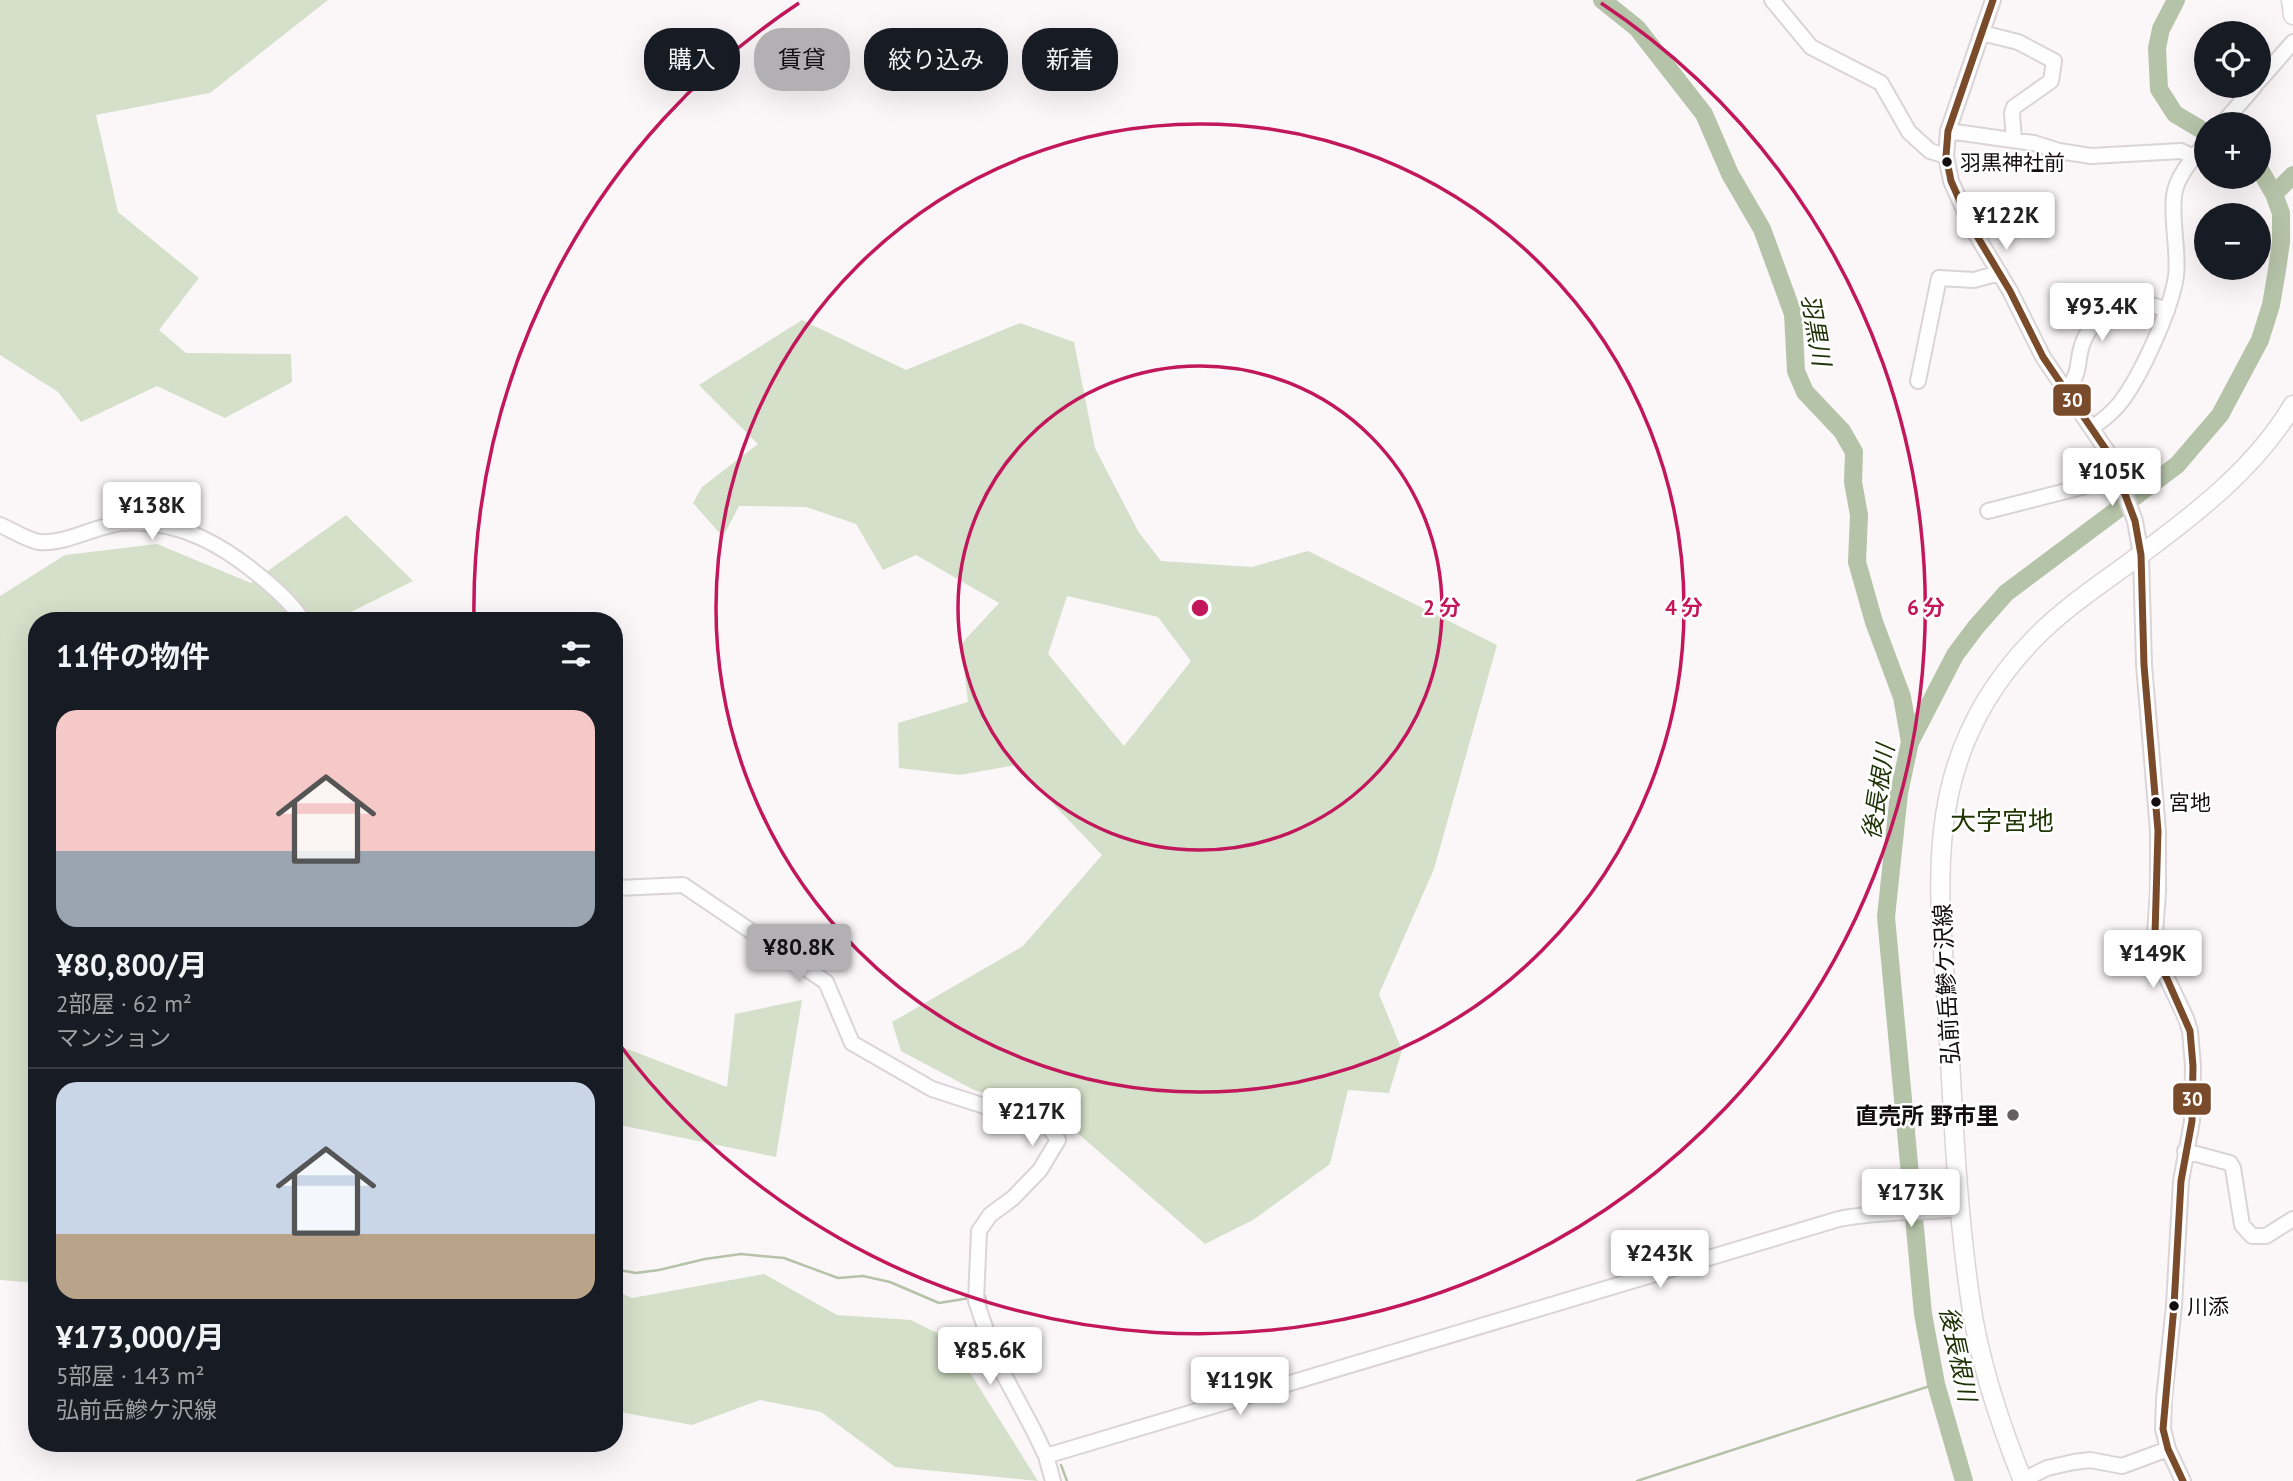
<!DOCTYPE html>
<html lang="ja">
<head>
<meta charset="utf-8">
<style>
  :root { --surface:#171b24; --page:#20242c; --text:#f1f3f6; --muted:#9ea1a6; --line:#363941; --accent:#b2b0b3 }
  body { margin:0; font-family:"PT Sans","Noto Sans JP",sans-serif; background:var(--page); color:var(--text); height:100vh; display:flex; flex-direction:column; font-size:26px; white-space:nowrap }
  * { box-sizing:border-box; margin:0 }
  p { font-size:23px; color:var(--muted) }
  .icon { flex:none; width:38px; height:38px; fill:none; stroke:currentColor; stroke-width:2; stroke-linecap:round; stroke-linejoin:round }
  .map { position:relative; flex:1; overflow:hidden }
  .details { position:absolute; left:28px; top:612px; width:595px; height:840px; display:flex; flex-direction:column; background:var(--surface); border-radius:28px; box-shadow:0 7px 28px #0002 }
  .details>* { flex:none }
  .hud { position:absolute; left:644px; top:28px; width:665px; height:63px; display:flex; gap:14px }
  .fabs { position:absolute; left:2194px; top:21px; display:grid; gap:14px }
  .fabs a { display:grid; place-items:center; width:77px; height:77px; border-radius:50%; background:var(--surface); box-shadow:0 7px 28px #0002; font-size:35px }
  .price { position:absolute; translate:-50% -60px; padding:0 16px; border-radius:7px; background:#fff; color:#222; font-size:23px; line-height:46px; filter:drop-shadow(0 2px 4px #0008) }
  .price::after { content:''; position:absolute; left:50%; top:42px; width:21px; height:16px; margin-left:-10px; background:inherit; clip-path:polygon(0 0,100% 0,50% 100%) }
  .price.on { background:var(--accent); color:#111 }
  ul { padding:0; list-style:none }
  li { display:grid; align-content:center; gap:14px; height:371px; padding:0 28px }
  li+li { border-top:2px solid var(--line) }
  li span { display:grid; place-items:center; height:217px; border-radius:21px; color:#555 }
  li>.icon { margin-inline-start:auto }
  span .icon { width:126px; height:126px; fill:#fffc; stroke-width:1 }
  li b { font-size:30px }
  h2 { display:flex; justify-content:space-between; align-items:center; height:84px; padding:0 28px; font-size:30px }
  .tag { padding:0 24px; border-radius:28px; background:var(--surface); box-shadow:0 7px 28px #0002; font-size:24px; line-height:63px }
  .tag.on { background:var(--accent); color:#111 }
  .map>svg:first-child { display:block }
</style>
</head>
<body>
<div class="map">
<svg width="2293" height="1481" viewBox="0 0 2293 1481">
  <rect width="100%" height="100%" fill="#fbf7f9"/>
  <!-- forest -->
  <path fill="#d5e0ca" fill-rule="evenodd" d="M0,0h328l-118,93 -114,22 22,97 81,66 -40,52 27,23 105,1 1,28 -67,36 -68,-32 -76,36 -23,-30 -58,-37z
    M802,320l104,50 114,-47 54,19 21,106 43,83 23,30 91,6 56,-16 189,94 -63,224 -55,125 23,56 -13,43 -41,-3 -18,74 -77,56 -48,24 -154,-134 -77,-20 -73,-39 -9,-29 131,-76 79,-91 -86,-90 -56,10 -61,-7 -1,-45 70,-21 -7,-58 38,-41 -83,-48 -33,15 -27,-46 -50,-17 -67,-1 -16,31 -30,-34 9,-16 56,-43 -59,-59zM1067,596l91,21 33,44 -67,85 -76,-92z
    M346,515l67,66 -80,40h-296v662l-37,-3v-684l65,-41 92,-11 94,39z
    M802,1000l-26,157 -162,-33v-80l113,43 8,-73z
    M764,1274l73,41 74,5 38,19 89,142 -143,-14 -74,-55 -61,-12 -68,25 -78,-14v-121l18,8z"/>
  <g fill="none" stroke-linecap="round" stroke-linejoin="round">
    <!-- stream -->
    <path stroke="#b5c3a8" stroke-width="2.5" d="M614,1269l22,4 23,-3 46,-11 36,-5 43,4 54,20 25,-2 27,6 49,21 31,-5
      M985,1296l2,18
      M1043,1433l6,13
      M1061,1465l6,16
      M1637,1481l299,-97"/>
    <!-- river -->
    <path stroke="#b5c3a8" stroke-width="18" d="M1602,0l35,28 67,86 26,60 32,55 31,85 3,57 9,21 37,39 12,21 -1,30 6,33 -2,47 17,60 28,75 8,45
      M2176,0l-15,29 -4,19 2,41 16,25 32,19
      M2274,194l19,-19
      M1964,1481l-28,-97 -13,-70 -37,-397 13,-124 11,-51 45,-87 21,-28 30,-34 171,-128 43,-50 40,-75 11,-35 6,-35 4,-28v-29l-7,-19 -15,-26"/>
    <!-- minor casing -->
    <g stroke="#dad4d7" stroke-width="18">
      <path id="minor" d="M1772,0l39,47 70,36 28,49 21,19 16,5
        M1993,0l-45,131 -2,25 5,25 20,45 39,65 33,66 68,100 24,64 6,34 3,110 14,166v60l-3,43 9,38 22,46 4,13 3,35 -1,55 -11,60 -7,125 -10,93 -1,30 5,20 15,32
        M1982,33l36,9 36,19 -3,20 -37,26 -2,6 2,27
        M2259,81l34,-39
        M2222,124l33,-38
        M1948,131l86,12 25,8 32,5 90,-5 13,6
        M1918,381l21,-103 35,2 25,-7
        M2066,391c17,-20 9,-31 18,-51 13,-31 53,-46 83,-29
        M2093,427c10,-7 19,-14 27,-24 21,-27 51,-93 56,-127 3,-26 -5,-53 -2,-80 2,-20 20,-39 33,-54
        M1988,511l98,-25 33,-12
        M0,525c12,5 27,15 39,17 26,3 57,-17 84,-19 57,-4 102,23 144,59 13,11 27,24 36,39
        M614,886l5,2 64,-3 143,97 26,61 80,46 83,27 29,4 14,20 -18,30 -27,28 -23,17 -11,16 -3,70 21,61 36,67 13,27 7,25
        M2185,1151l45,12 3,5 9,57 10,11h14l27,-17
        M1046,1456l793,-237c40,-8 80,-6 121,-10
        M2021,1481l26,-13 27,-6 16,-2 32,6 46,-17"/>
    </g>
    <!-- major casing -->
    <g stroke="#dad4d7" stroke-width="21">
      <path id="major" d="M2291,0l2,15
        M2023,1481c-23,-57 -43,-116 -52,-177 -14,-93 -18,-189 -23,-283 -5,-75 -15,-153 1,-227 13,-60 43,-112 85,-155 32,-33 70,-57 106,-84 58,-43 116,-88 153,-150"/>
    </g>
    <!-- minor -->
    <use href="#minor" stroke="#fefefe" stroke-width="14"/>
    <!-- major -->
    <use href="#major" stroke="#fefefe" stroke-width="18"/>
    <!-- bus-1 casing -->
    <g stroke="#fff" stroke-width="12">
      <path id="bus-1" d="M1993,0l-45,131 -2,25 5,25 20,45 39,65 33,66 68,100 24,64 6,34 3,110 14,166 -3,103 9,38 26,59 3,35 -1,55 -11,60 -7,125 -11,123 5,20 15,32"/>
    </g>
    <!-- bus-1 -->
    <use href="#bus-1" stroke="#7a4b2a" stroke-width="7"/>
  </g>
  <!-- distance rings -->
  <g fill="none" stroke="#c2185b" stroke-width="3.5">
    <circle cx="1200" cy="608" r="242"/>
    <circle cx="1200" cy="608" r="484"/>
    <path d="M474 621A726 726 0 0 1 799 3M1601 3A726 726 0 1 1 616 1040"/>
  </g>
  <!-- markers -->
  <g fill="#140d10" stroke="#fff" stroke-width="2.5">
    <circle cx="1947" cy="162" r="6"/>
    <circle cx="2156" cy="802" r="6"/>
    <circle cx="2174" cy="1306" r="6"/>
  </g>
  <circle fill="#655f62" stroke="#fff" stroke-width="2.5" cx="2013" cy="1115" r="7"/>
  <g text-anchor="middle" dominant-baseline="central" stroke-width="5" stroke-linejoin="round" paint-order="stroke">
    <!-- bus labels -->
    <g font-size="21" fill="#140d10" stroke="#fff" text-anchor="start">
      <text x="1960" y="162">羽黒神社前</text>
      <text x="2169" y="802">宮地</text>
      <text x="2187" y="1306">川添</text>
    </g>
    <!-- street labels -->
    <g font-size="23" fill="#140d10" stroke="#fff">
      <text transform="translate(1946 984) rotate(-93)">弘前岳鰺ケ沢線</text>
    </g>
    <!-- poi labels -->
    <g font-size="23" font-weight="bold" fill="#140d10" stroke="#fff" text-anchor="end">
      <text x="1999" y="1115">直売所 野市里</text>
    </g>
    <!-- water labels -->
    <g font-size="24" font-style="italic" fill="#1d3104" stroke="#fff">
      <text transform="translate(1816 330) rotate(80)">羽黒川</text>
      <text transform="translate(1878 792) rotate(-81)">後長根川</text>
      <text transform="translate(1958 1354) rotate(78)">後長根川</text>
    </g>
    <!-- quarter labels -->
    <g font-size="26" fill="#1f3602" stroke="#fff">
      <text x="2002" y="820">大字宮地</text>
    </g>
  </g>
  <circle cx="1200" cy="608" r="10" fill="#c2185b" stroke="#fff" stroke-width="3.5"/>
  <g font-size="21" text-anchor="middle" font-weight="bold" fill="#c2185b" stroke="#fff" stroke-width="5" stroke-linejoin="round" paint-order="stroke">
    <text x="1442" y="615">2 分</text>
    <text x="1684" y="615">4 分</text>
    <text x="1926" y="615">6 分</text>
  </g>
  <g stroke="#fff" stroke-width="2.5">
    <rect x="2052" y="383" width="40" height="34" rx="7" fill="#7a4b2a"/>
    <rect x="2172" y="1082" width="40" height="34" rx="7" fill="#7a4b2a"/>
  </g>
  <g font-size="19" text-anchor="middle" font-weight="bold" fill="#fff">
    <text x="2072" y="407">30</text>
    <text x="2192" y="1106">30</text>
  </g>
</svg>
<div class="fabs">
<a><svg class="icon" aria-label="locate" viewBox="0 0 24 24"><circle cx="12" cy="12" r="6"/><path d="M12 2v4M12 18v4M2 12h4M18 12h4"/></svg></a>
<a>+</a>
<a>−</a>
</div>
<b class="price" style="left:2006px;top:252px">¥122K</b>
<b class="price" style="left:2102px;top:343px">¥93.4K</b>
<b class="price" style="left:2112px;top:508px">¥105K</b>
<b class="price" style="left:152px;top:542px">¥138K</b>
<b class="price on" style="left:799px;top:984px">¥80.8K</b>
<b class="price" style="left:2153px;top:990px">¥149K</b>
<b class="price" style="left:1032px;top:1148px">¥217K</b>
<b class="price" style="left:1911px;top:1229px">¥173K</b>
<b class="price" style="left:1660px;top:1290px">¥243K</b>
<b class="price" style="left:990px;top:1387px">¥85.6K</b>
<b class="price" style="left:1240px;top:1417px">¥119K</b>
<div class="hud">
<a class="tag">購入</a>
<a class="tag on">賃貸</a>
<a class="tag">絞り込み</a>
<a class="tag">新着</a>
</div>
<section class="details">
<h2>11件の物件<svg class="icon" aria-label="filters" viewBox="0 0 24 24"><path d="M4 7h16M4 17h16"/><circle cx="9" cy="7" r="2"/><circle cx="15" cy="17" r="2"/></svg></h2>
<ul>
<li><span style="background:linear-gradient(#f6c9c9 65%,#9aa5b1 0)"><svg class="icon" aria-label="home" viewBox="0 0 24 24"><path d="M3 11l9-7 9 7M6 9v11h12V9"/></svg></span><div><b>¥80,800/月</b><p>2部屋 · 62 m²</p><p>マンション</p></div></li>
<li><span style="background:linear-gradient(#c9d6e8 70%,#b9a48a 0)"><svg class="icon" aria-label="home" viewBox="0 0 24 24"><path d="M3 11l9-7 9 7M6 9v11h12V9"/></svg></span><div><b>¥173,000/月</b><p>5部屋 · 143 m²</p><p>弘前岳鰺ケ沢線</p></div></li>
</ul>
</section>
</div>
</body>
</html>
